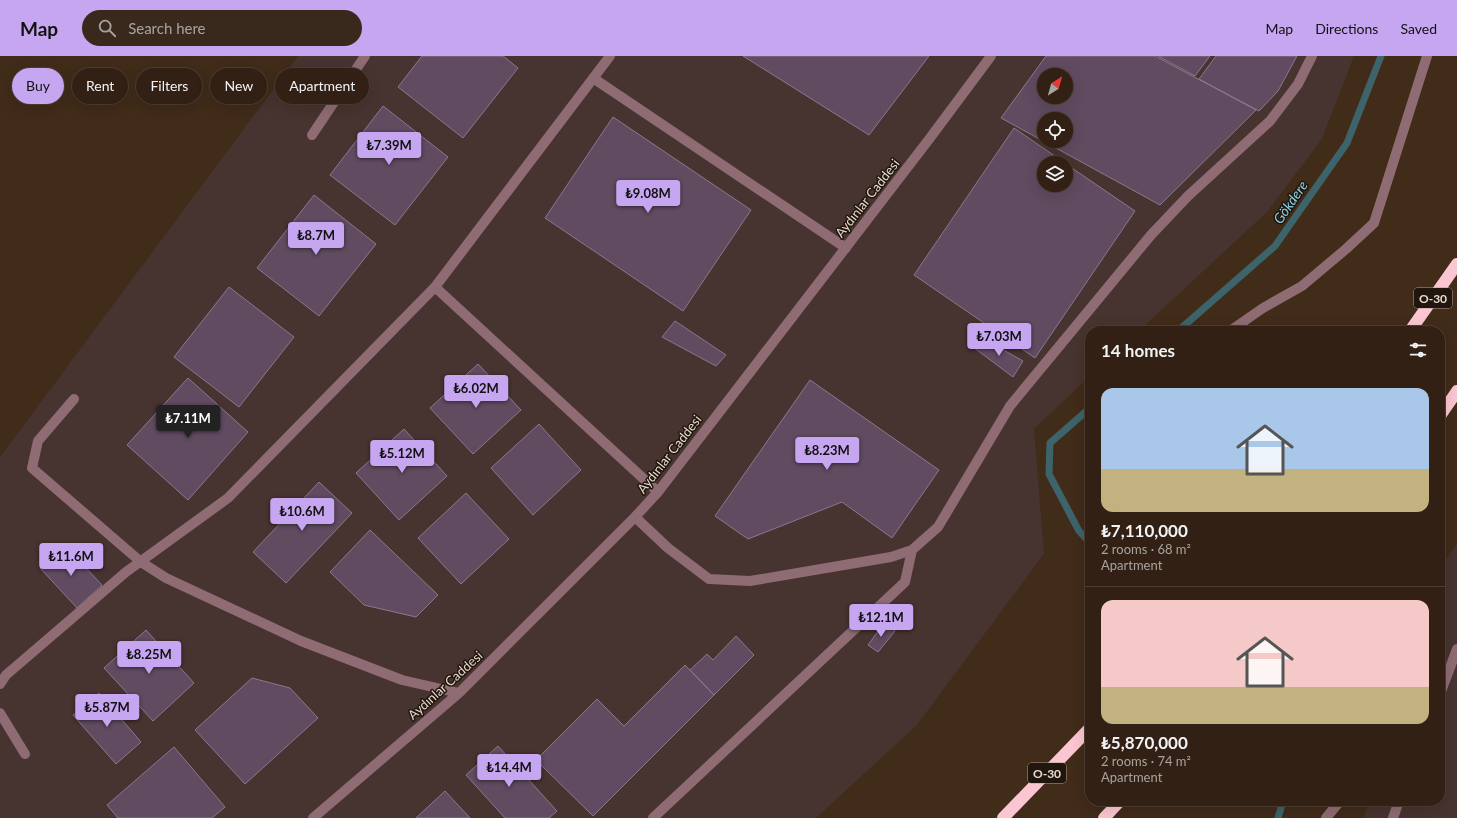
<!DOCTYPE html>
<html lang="en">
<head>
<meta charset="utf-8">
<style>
  :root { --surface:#312013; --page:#39281c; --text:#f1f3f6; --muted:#a8a3a0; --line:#4c3e33; --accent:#c6a6f0 }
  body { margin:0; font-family:Lato,sans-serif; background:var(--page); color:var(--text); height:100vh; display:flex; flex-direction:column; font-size:15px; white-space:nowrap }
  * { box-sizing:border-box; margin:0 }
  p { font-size:13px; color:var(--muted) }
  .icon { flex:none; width:22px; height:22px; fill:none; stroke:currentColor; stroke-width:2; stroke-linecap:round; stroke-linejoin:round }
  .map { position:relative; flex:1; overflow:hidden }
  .drawer { position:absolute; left:1085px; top:270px; width:360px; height:480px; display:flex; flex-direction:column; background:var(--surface); border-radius:16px; box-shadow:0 4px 16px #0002,0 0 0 1px var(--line) }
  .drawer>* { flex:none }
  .top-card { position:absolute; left:12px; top:12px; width:380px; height:36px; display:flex; gap:8px }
  .needle { width:26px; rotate:37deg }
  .controls { position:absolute; left:1037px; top:12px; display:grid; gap:8px }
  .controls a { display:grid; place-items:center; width:36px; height:36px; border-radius:50%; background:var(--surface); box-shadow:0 4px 16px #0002,0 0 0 1px var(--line); font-size:20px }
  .price { position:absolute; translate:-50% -34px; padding:0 9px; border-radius:4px; background:var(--accent); color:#111; font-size:13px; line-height:26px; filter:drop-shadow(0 1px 2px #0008) }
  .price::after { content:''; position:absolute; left:50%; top:24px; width:12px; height:9px; margin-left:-6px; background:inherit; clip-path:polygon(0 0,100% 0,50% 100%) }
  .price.current { background:#222; color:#fff }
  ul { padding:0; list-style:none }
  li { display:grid; align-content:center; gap:8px; height:212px; padding:0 16px }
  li+li { border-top:1px solid var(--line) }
  li span { display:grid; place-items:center; height:124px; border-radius:12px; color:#555 }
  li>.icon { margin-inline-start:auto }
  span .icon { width:72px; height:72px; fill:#fffc; stroke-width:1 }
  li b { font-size:17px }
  h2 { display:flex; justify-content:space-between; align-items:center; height:48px; padding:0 16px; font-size:17px }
  .chip { padding:0 14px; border-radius:18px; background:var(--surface); box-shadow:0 4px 16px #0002,0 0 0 1px var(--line); font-size:14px; line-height:36px }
  .chip.current { background:var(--accent); color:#111 }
  header { display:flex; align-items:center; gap:24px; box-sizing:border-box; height:56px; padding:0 20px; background:var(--accent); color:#111 }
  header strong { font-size:19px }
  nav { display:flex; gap:22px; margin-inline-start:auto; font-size:14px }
  .search { width:280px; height:36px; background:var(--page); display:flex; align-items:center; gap:10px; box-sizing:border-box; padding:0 14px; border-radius:22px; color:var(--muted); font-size:15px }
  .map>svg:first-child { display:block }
</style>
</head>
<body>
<header>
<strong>Map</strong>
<div class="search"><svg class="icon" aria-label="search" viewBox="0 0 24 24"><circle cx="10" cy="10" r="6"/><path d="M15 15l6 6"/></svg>Search here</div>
<nav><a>Map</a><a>Directions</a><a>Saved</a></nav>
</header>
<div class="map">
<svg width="1457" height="762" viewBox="0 0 1457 762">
  <rect width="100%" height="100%" fill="#412b19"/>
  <!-- industrial -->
  <path fill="#47332f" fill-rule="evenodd" d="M298,0h1056l-32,83 -55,73 -128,119h-49v45l-56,53 10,125 -127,171 -101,93h-816v-361zM1044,19h22v22h-22zM1044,63h22v22h-22zM1044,107h22v22h-22z
    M1457,487v275h-93l5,-17h71v-224l5,-16z"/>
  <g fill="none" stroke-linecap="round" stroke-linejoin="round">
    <!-- stream -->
    <path stroke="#3d636b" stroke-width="7" d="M1178,275l97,-85 72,-103 34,-87
      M1090,352l-40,35 -1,31 30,57 11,12
      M1278,762l5,-17"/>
  </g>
  <!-- building -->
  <path fill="#604b61" stroke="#8d778e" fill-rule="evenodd" d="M422,0h81l15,12 -55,70 -65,-51z
    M743,0h186l-60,79z
    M1046,0h109l101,54 -96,95 -159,-87zM1044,19h22v22h-22zM1044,63h22v22h-22z
    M1158,0h52l-15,20z
    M1216,0h81l-19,35 -19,20 -60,-32z
    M383,50l65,51 -53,68 -65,-50z
    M613,61l138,93 -68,101 -138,-93z
    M1014,72l51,35h-21v22h22v-21l69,47 -100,147 -121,-83z
    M314,139l62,49 -57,72 -62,-48z
    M229,231l65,50 -55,70 -65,-50z
    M675,265l51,34 -10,11 -54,-29z
    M984,283l39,22 -10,16 -40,-30z
    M478,308l43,46 -48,44 -43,-46z
    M188,322l60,54 -60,68 -61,-55z
    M810,324l129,90 -47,68 -50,-36 -94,37 -33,-23z
    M539,368l42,46 -48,45 -42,-47z
    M404,373l43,47 -48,44 -43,-47z
    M319,426l33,31 -66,70 -33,-31z
    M466,437l43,46 -48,45 -43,-46z
    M370,474l68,65 -22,22 -52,-12 -34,-33z
    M64,489l38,40 -25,23 -37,-40z
    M884,567l11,8 -17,21 -10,-7z
    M146,574l48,53 -41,38 -49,-53z
    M736,580l18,19 -40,40 -24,-25 17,-16 6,6z
    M685,609l29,30 -121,121 -57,-56 61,-61 27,27z
    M252,622l38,10 28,30 -73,66 -50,-54z
    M99,637l42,49 -25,22 -43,-49z
    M498,690l59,65 -8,7h-44l-39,-43z
    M174,691l51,60 -13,11h-94l-11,-13z
    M445,735l25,27h-54z"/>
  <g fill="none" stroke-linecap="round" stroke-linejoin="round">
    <!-- minor -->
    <path stroke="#8f6b73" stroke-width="10" d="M593,22l253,170
      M312,79l53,-79
      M435,231l223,205
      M1230,275l33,-23 39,-22 44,-37 28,-26 53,-167
      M74,343l-36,42 -6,27 109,94 25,16 135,63 101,39 57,13
      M635,461l33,31 41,31 41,2 141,-24 21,-7 26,-23 72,-121 141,-171 37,-39 82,-75 28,-37 14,-28
      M0,628l6,-9 120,-103 102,-74 207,-211 175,-231
      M1440,638l17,-45
      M0,657l25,41
      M313,762l146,-125 176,-176 23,-25 272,-354 61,-82
      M653,762l252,-236 7,-32
      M1326,762l14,-17
      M1393,762l6,-17"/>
    <!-- highway -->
    <path stroke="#fbc5d1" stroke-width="12" d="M1410,275l47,-67
      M1440,360l17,-25
      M1003,762l87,-90
      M1104,762l16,-17"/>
  </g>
  <g text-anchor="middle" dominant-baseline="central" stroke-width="3" stroke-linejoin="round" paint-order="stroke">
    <!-- shield labels -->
    <g fill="#20160e" stroke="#ad9f95" stroke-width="1">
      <rect x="1414" y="232" width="38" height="20" rx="3"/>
      <rect x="1028" y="707" width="38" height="20" rx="3"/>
    </g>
    <g font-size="12" font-weight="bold" fill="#e9dacf">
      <text x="1433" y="242">O-30</text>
      <text x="1047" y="717">O-30</text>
    </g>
    <!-- street labels -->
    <g font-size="13" fill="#e9dacf" stroke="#20160e">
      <text transform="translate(867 142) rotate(-52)">Aydınlar Caddesi</text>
      <text transform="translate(669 398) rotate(-52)">Aydınlar Caddesi</text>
      <text transform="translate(445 629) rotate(-42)">Aydınlar Caddesi</text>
    </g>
    <!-- water labels -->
    <g font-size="14" font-style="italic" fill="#8ad1e2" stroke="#20160e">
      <text transform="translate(1290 146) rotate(-55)">Gökdere</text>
    </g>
  </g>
</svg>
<div class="controls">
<a><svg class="needle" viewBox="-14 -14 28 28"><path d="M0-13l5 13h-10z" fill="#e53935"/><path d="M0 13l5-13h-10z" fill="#a8a3a0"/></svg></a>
<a><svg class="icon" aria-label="locate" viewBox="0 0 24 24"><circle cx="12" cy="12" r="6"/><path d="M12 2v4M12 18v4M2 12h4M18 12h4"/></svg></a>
<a><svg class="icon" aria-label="layers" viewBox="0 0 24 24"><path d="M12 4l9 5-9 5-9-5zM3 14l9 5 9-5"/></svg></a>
</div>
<b class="price" style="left:389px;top:110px">₺7.39M</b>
<b class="price" style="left:648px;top:158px">₺9.08M</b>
<b class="price" style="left:316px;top:200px">₺8.7M</b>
<b class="price" style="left:999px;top:301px">₺7.03M</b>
<b class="price" style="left:476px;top:353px">₺6.02M</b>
<b class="price current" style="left:188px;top:383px">₺7.11M</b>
<b class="price" style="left:827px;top:415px">₺8.23M</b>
<b class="price" style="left:402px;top:418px">₺5.12M</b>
<b class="price" style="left:302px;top:476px">₺10.6M</b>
<b class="price" style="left:71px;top:521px">₺11.6M</b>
<b class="price" style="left:881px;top:582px">₺12.1M</b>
<b class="price" style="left:149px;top:619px">₺8.25M</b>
<b class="price" style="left:107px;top:672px">₺5.87M</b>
<b class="price" style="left:509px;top:732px">₺14.4M</b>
<div class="top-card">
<a class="chip current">Buy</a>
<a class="chip">Rent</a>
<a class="chip">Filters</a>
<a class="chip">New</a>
<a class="chip">Apartment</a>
</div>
<section class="drawer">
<h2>14 homes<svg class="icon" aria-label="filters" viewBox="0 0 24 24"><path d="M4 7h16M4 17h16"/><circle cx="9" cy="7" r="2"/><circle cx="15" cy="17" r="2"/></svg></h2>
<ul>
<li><span style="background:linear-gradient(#a9c7e8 65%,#c2b280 0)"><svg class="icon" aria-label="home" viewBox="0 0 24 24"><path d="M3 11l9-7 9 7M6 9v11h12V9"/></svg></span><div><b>₺7,110,000</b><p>2 rooms · 68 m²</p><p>Apartment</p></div></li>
<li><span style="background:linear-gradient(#f6c9c9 70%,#c2b280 0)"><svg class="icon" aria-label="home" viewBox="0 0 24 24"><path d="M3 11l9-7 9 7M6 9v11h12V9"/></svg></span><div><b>₺5,870,000</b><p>2 rooms · 74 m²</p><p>Apartment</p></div></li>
</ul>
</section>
</div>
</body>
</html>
